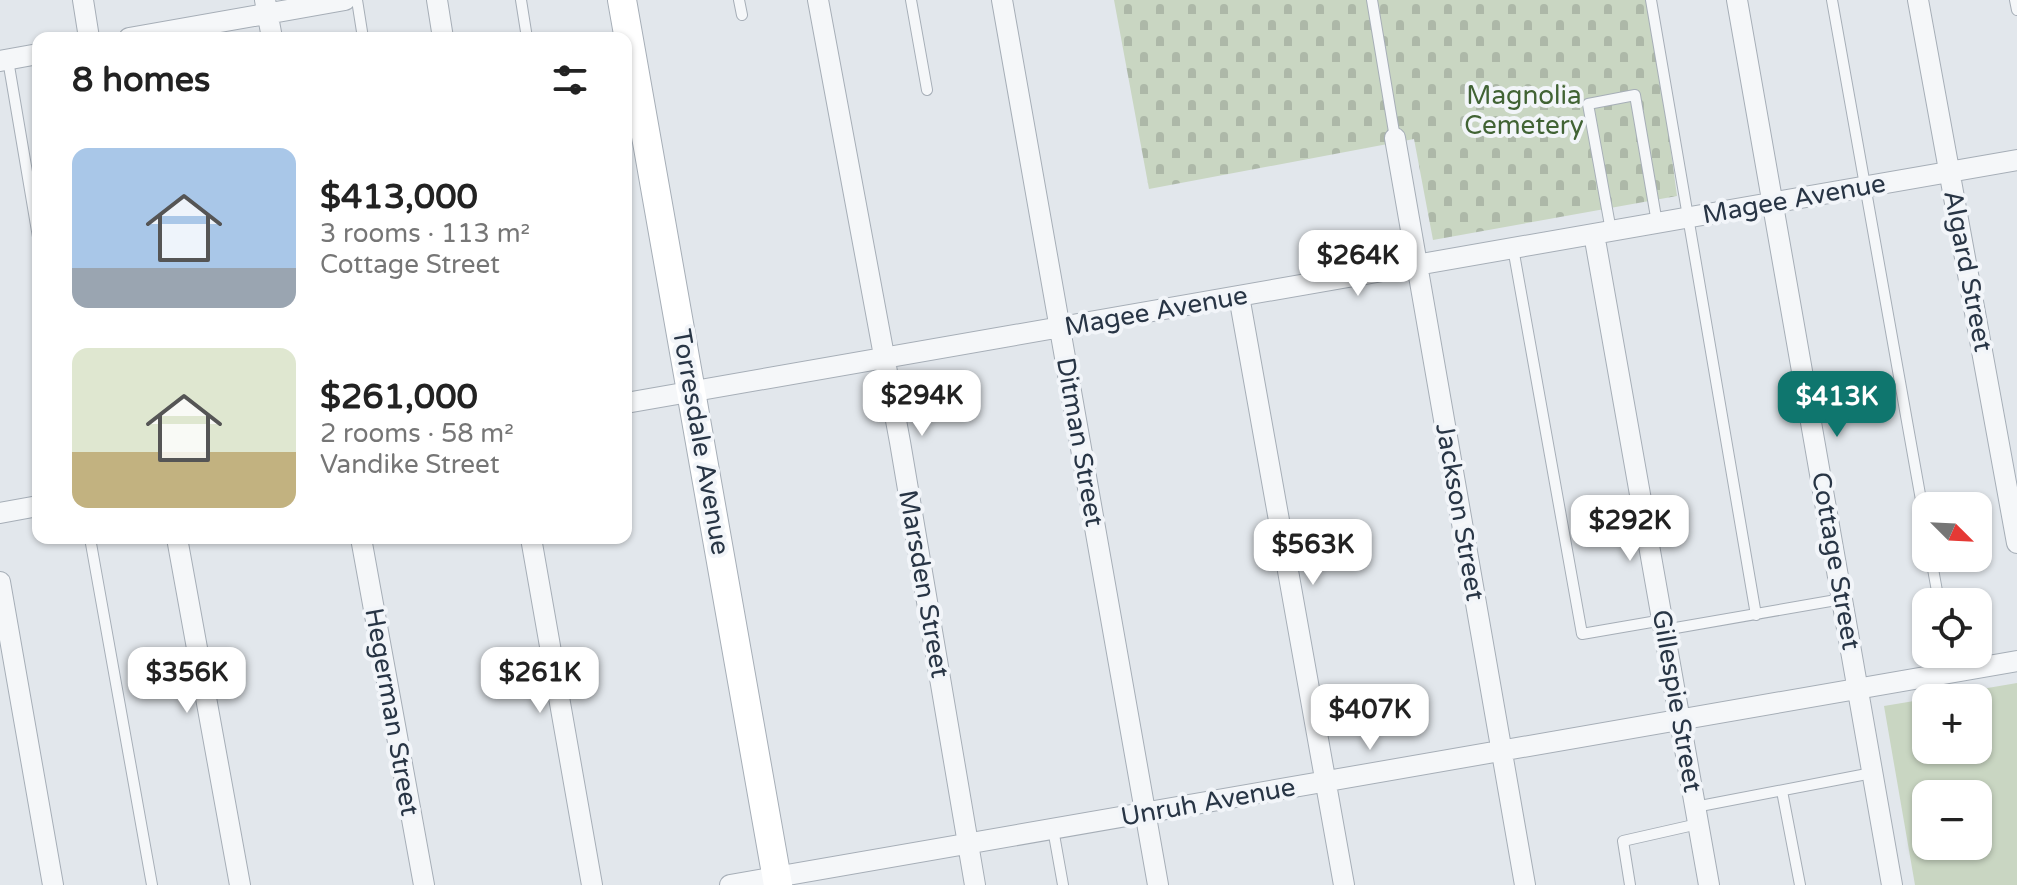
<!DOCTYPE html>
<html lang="en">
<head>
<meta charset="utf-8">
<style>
  :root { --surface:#fff; --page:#f2f2f2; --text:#222; --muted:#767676; --accent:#0f766e }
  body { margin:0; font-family:"Varela Round",sans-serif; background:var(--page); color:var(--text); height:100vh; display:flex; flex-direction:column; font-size:30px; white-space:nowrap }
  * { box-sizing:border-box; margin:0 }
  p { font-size:26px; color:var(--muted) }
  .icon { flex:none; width:44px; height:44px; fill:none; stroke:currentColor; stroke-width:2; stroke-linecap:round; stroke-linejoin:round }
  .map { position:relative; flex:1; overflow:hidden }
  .side { position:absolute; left:32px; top:32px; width:600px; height:512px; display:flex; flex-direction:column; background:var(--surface); border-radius:16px; box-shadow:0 2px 6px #0004 }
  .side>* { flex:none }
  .needle { width:52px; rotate:114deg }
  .fabs { position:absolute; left:1912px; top:492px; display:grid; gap:16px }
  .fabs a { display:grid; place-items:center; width:80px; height:80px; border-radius:16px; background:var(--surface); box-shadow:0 2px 6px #0004; font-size:40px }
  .price { position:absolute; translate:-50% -68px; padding:0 18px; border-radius:16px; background:#fff; color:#222; font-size:26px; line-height:52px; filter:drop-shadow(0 2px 4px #0008) }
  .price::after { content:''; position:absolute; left:50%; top:48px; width:24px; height:18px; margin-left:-12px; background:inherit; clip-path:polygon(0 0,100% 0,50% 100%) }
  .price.on { background:var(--accent); color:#fff }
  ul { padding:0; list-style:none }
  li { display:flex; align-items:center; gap:24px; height:200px; padding:0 40px }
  li span { display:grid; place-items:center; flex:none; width:224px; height:160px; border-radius:16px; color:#555 }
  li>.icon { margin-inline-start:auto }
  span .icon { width:96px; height:96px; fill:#fffc; stroke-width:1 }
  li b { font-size:34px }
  h2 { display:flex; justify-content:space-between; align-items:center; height:96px; padding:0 40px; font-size:34px }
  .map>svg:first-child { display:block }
</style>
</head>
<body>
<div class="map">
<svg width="2017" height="885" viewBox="0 0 2017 885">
  <defs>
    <pattern id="cemetery-stones" width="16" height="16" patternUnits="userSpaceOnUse" patternTransform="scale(2)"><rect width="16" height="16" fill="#c9d6c2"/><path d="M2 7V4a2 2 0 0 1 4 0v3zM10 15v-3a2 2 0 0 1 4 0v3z" fill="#adb8a8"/></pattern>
  </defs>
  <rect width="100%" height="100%" fill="#e2e7ec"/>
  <!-- cemetery -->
  <path fill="url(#cemetery-stones)" d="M1114,0h532l17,92 14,104 -244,44 -19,-101 -265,50z"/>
  <!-- park -->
  <path fill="#c9d6c2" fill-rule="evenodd" d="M2017,683v202h-102l-31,-179 42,-7v51h52v-52h-49zM1926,794h52v52h-52z"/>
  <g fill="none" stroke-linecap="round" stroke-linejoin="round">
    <!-- lane casing -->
    <g stroke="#a6aeb7" stroke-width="12">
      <path id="lane" d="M357,0l6,38
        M521,0l6,38
        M739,0l3,15
        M911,0l16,90
        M1372,0l23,138
        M1651,0l105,615
        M1832,0l94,528
        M2015,0l2,10
        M8,60l30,177
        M1611,231l-23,-127 47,-9 22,128
        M1513,248l69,386 81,-14
        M90,538l62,347
        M1931,558l8,44
        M1664,630l178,-31
        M1949,654l3,18
        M1782,791l18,94
        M1695,807l177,-34
        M1053,829l10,56
        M1630,885l-7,-44 75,-17"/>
    </g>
    <!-- street casing -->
    <g stroke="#a6aeb7" stroke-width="22">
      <path id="street" d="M83,0l6,38
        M265,0l7,38
        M437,0l6,38
        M818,0l82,442 75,443
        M1002,0l156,885
        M1737,0l155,885
        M1918,0l99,543
        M129,38l216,-38
        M0,61l38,-7
        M1395,138l130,747
        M1594,234l115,651
        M1239,296l105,589
        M626,403l1391,-243
        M0,513l38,-7
        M177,538l63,347
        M361,538l63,347
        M531,538l61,347
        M0,582l53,303
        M730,885l1287,-224"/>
    </g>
    <!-- secondary casing -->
    <g stroke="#a6aeb7" stroke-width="30">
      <path id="secondary" d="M622,0l156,885"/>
    </g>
    <!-- lane -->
    <use href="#lane" stroke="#f5f7f9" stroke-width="10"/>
    <!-- street -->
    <use href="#street" stroke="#f5f7f9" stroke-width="20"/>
    <!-- secondary -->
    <use href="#secondary" stroke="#fff" stroke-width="28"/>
  </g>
  <g text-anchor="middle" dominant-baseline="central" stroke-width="8" stroke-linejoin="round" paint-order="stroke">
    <!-- park labels -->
    <g font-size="26" fill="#416334" stroke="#f2f5f9">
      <text x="1524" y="95">Magnolia<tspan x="1524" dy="30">Cemetery</tspan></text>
    </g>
    <!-- street labels -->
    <g font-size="26" fill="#283545" stroke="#f2f5f9">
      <text transform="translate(1794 199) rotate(-10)">Magee Avenue</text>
      <text transform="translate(1968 271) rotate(79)">Algard Street</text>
      <text transform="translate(1156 311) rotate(-10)">Magee Avenue</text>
      <text transform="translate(701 442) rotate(80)">Torresdale Avenue</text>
      <text transform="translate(1080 442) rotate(80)">Ditman Street</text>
      <text transform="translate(1460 512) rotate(80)">Jackson Street</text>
      <text transform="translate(1836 561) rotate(80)">Cottage Street</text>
      <text transform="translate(924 584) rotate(80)">Marsden Street</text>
      <text transform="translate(1677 701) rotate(80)">Gillespie Street</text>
      <text transform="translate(392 712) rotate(80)">Hegerman Street</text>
      <text transform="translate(1208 802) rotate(-10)">Unruh Avenue</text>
    </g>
  </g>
</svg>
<div class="fabs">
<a><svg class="needle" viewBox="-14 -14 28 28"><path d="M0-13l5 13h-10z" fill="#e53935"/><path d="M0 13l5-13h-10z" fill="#767676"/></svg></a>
<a><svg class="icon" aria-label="locate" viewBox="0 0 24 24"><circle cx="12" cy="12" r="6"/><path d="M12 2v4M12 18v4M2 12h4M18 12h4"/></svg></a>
<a>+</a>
<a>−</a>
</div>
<b class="price" style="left:1358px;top:298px">$264K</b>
<b class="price" style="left:922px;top:438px">$294K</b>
<b class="price on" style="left:1837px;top:439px">$413K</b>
<b class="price" style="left:1630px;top:563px">$292K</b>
<b class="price" style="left:1313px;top:587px">$563K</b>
<b class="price" style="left:187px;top:715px">$356K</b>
<b class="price" style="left:540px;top:715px">$261K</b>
<b class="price" style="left:1370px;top:752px">$407K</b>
<section class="side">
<h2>8 homes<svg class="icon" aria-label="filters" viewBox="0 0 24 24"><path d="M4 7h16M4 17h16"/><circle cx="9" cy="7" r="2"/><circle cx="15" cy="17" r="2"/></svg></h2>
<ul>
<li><span style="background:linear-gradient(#a9c7e8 75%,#9aa5b1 0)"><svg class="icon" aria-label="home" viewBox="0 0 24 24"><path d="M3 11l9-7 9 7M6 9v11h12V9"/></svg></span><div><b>$413,000</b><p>3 rooms · 113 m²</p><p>Cottage Street</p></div></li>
<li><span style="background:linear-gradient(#dfe7d0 65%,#c2b280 0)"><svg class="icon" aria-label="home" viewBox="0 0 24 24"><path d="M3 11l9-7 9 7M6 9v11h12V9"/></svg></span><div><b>$261,000</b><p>2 rooms · 58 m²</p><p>Vandike Street</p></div></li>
</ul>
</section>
</div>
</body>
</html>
